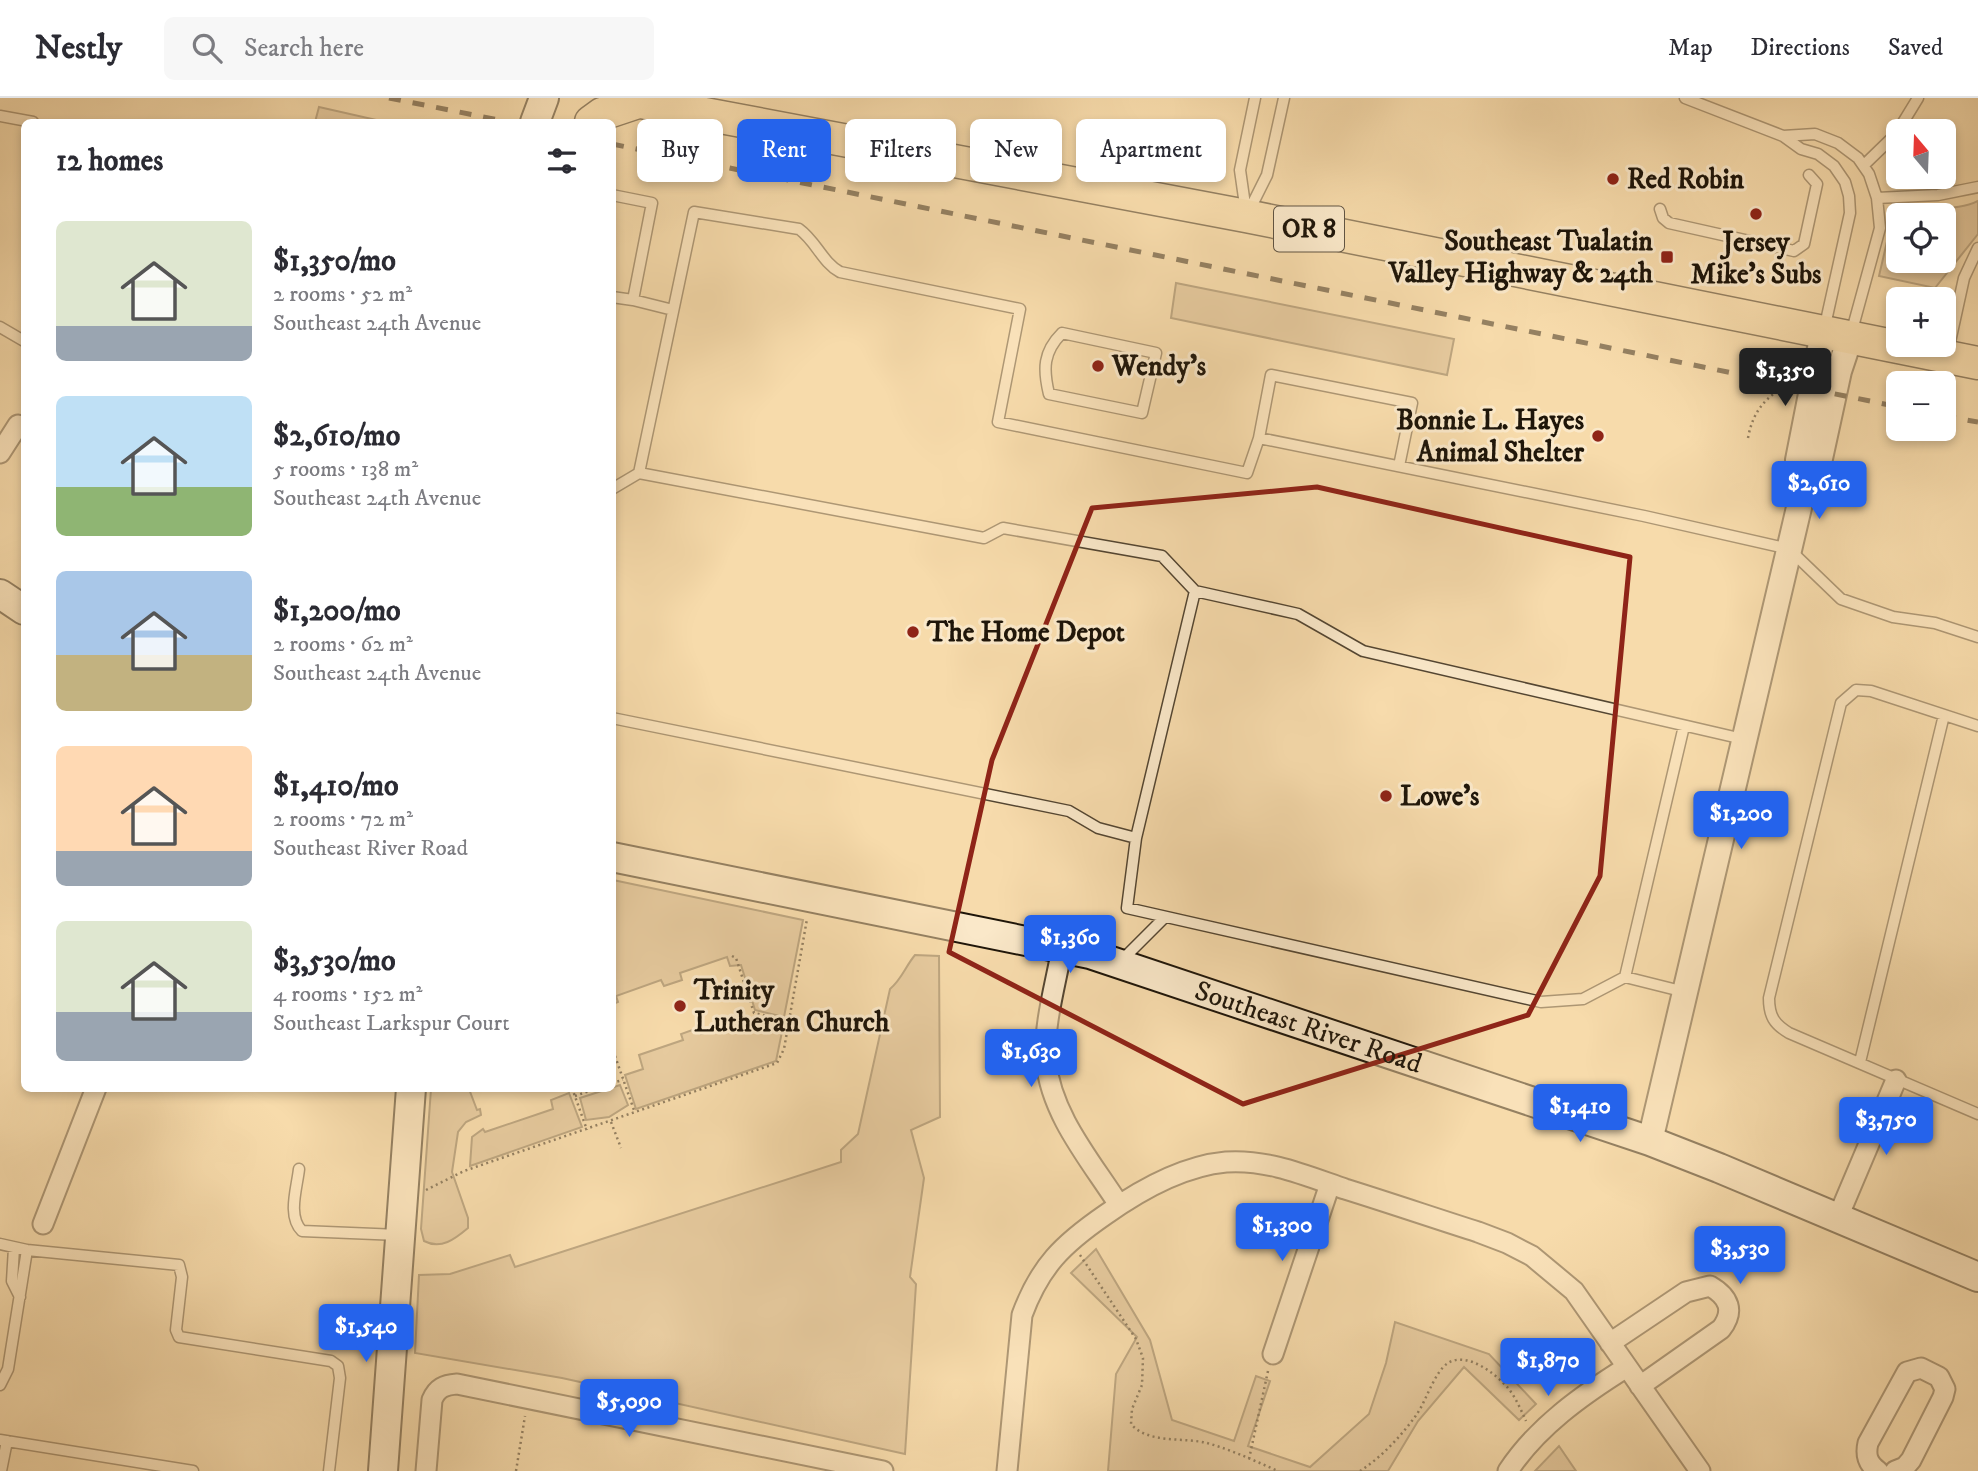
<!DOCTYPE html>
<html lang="en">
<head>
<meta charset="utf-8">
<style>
  :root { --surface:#fff; --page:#f7f7f7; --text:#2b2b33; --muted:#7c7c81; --line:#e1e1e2; --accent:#2563eb }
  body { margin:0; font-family:"IM FELL DW Pica",serif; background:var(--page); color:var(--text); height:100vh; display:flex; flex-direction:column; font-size:26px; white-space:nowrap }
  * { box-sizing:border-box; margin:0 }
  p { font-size:23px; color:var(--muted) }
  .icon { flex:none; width:38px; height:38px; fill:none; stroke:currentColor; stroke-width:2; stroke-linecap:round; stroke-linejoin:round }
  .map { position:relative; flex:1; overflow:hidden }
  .sheet { position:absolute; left:21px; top:21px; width:595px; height:973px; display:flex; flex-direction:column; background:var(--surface); border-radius:10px; box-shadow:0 4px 10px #0003 }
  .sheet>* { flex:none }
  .guide { position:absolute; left:637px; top:21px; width:665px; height:63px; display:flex; gap:14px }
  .needle { width:46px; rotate:341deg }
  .tools { position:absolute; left:1886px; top:21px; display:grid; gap:14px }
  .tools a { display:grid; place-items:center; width:70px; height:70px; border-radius:10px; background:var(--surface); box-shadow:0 4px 10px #0003; font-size:35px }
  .price { position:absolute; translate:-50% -60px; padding:0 16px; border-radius:7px; background:var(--accent); color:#fff; font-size:23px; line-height:46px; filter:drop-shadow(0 2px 4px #0008) }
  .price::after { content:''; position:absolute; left:50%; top:42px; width:21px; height:16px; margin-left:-10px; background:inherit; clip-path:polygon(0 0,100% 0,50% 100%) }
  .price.active { background:#222; color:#fff }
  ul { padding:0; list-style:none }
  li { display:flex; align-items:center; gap:21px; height:175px; padding:0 35px }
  li span { display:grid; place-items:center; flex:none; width:196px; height:140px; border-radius:10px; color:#555 }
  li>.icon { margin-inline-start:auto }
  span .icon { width:84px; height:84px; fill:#fffc; stroke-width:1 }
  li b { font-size:30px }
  h2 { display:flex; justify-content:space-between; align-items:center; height:84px; padding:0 35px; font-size:30px }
  .pill { padding:0 24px; border-radius:10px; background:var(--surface); box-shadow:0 4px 10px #0003; font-size:24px; line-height:63px }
  .pill.active { background:var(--accent); color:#fff }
  header { display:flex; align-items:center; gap:42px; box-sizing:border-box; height:98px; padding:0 35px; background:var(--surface); border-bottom:2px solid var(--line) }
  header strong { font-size:33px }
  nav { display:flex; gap:38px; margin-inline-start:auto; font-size:24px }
  .search { width:490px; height:63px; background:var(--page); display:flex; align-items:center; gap:18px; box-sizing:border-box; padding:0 24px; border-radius:10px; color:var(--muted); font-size:26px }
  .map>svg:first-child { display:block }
</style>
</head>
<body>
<header>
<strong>Nestly</strong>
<div class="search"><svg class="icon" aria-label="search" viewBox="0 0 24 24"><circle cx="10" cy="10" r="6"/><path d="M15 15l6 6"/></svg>Search here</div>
<nav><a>Map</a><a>Directions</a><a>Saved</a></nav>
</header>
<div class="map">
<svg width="1978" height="1373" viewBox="0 0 1978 1373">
  <rect width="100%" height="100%" fill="#f7dbac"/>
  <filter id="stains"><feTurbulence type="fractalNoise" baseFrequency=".00286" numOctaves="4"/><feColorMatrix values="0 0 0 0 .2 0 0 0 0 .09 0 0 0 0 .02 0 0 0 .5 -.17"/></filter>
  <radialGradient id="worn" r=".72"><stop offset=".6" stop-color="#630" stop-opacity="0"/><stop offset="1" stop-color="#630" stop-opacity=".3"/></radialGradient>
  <!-- green -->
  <path fill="#d2b990" stroke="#78674c" stroke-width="2" d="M319,9l62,14v1h-66z
    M1978,103v33l-43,54 -56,-12 13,-56 7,-4v45h45v-46h-44c25,-13 53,-1 78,-14z
    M1176,185l278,56 -7,36 -276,-57z
    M613,782l190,40 -19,97 -29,-7 -14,-45 -11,1 -3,-9 -47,16 2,7 -18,6 -3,-6 -45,16 2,6 -5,2z
    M915,857l24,1 1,161 -29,13 13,48 -14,99 6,7 -11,170 -343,-76 -147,-25 4,-78 31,-1 60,-19 5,12 326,-105v-12l17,-16 32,-145c12,-10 15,-22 25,-34z
    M756,919l28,5 -8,39 -140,48 -11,-34 18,-6 -4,-14 44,-15 -2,-6 17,-6 3,6z
    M620,987l8,20 -19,12 -23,3 -6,-22z
    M431,991h38l8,21 3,-1 1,6 -15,7 -8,10 -6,40 16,46v10c-13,11 -27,22 -44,13l-3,-12z
    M569,995l13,34 -112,39 2,-29 11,-8 2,3 68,-23 -2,-9z
    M1096,1151l54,91 22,80 62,21 22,-65 14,5 -22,65 62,21 59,-53 17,-51 9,-41 94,32 47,50 -17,16 -55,-53 -46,54 -30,50h-280l8,-97 21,-37 -66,-64z
    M1559,1348l17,25h-41z"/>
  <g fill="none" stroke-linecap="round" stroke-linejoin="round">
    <!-- service casing -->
    <g stroke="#544632" stroke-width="13">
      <path id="service" d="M1685,0l98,38 18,13 17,5 16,12 11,16 4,14 1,17 -26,117
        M0,18l33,6
        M1783,38l32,-2 23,9 20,15 11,16 8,24 3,30 -29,106
        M1864,67l32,-31 22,-36
        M612,97l40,8 -19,97 -21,-3
        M1877,100l61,-3 40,-8
        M1660,111l3,9 6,5 125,28 10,-7 13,-60 -8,-9
        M1246,114l-6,-42 15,-72
        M1248,115l19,-38 17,-77
        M633,202l40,10
        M0,229l24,14
        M1062,235l94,20 -14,60 -93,-19c-6,-25 -6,-42 13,-61z
        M1948,253l16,-73 14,-30
        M1259,340l12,-63 141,28 -13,63
        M639,375l55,-261 105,17c17,12 23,33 41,43l180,37 -22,113 249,51 12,-35 385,78 145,33 52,50 52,18 42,6 43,14
        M612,391l27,-16 345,65 19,-10 159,28 33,35 103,23 65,37 380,88
        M612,620l457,93 29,17 38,10 -9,70 414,94 42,-3 42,-22 60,15
        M1978,628l-107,-35 -15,-1 -15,13 -72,295c0,18 5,26 20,35l189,81
        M1136,740l59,-247
        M1121,863l44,-44
        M1625,879l59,-251
        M1860,964l84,-347
        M299,1071c-2,19 -12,47 3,62l97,4
        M0,1146l27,6 152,15 3,12 -6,53 3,7 152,24 7,5 2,12 -11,93
        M14,1150l-2,33 8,16
        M0,1287l8,-16 19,-119
        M0,1342l193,31
        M1,1373l6,-30"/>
    </g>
    <!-- minor casing -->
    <g stroke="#544632" stroke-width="23">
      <path id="minor" d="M0,355l18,-28
        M1062,850c-6,35 -19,78 -16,113 5,54 45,100 73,144
        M1838,1119l58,-137
        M43,1126l53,-136
        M1610,1245l76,-51 24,-6c19,11 25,25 11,43l-81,57
        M1273,1256l57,-170
        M426,1373l6,-71c5,-12 12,-15 25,-16l426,87
        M1007,1373l15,-156c18,-49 41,-71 83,-100 35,-25 78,-49 121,-53 42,-3 81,14 119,27 45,14 89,29 133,43l29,11 25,13 42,35 126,180
        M1508,1373c29,-44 74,-76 119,-104
        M1878,1373c-10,-7 -13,-15 -10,-28l39,-71 14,-4 18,9 6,12 -2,8 -32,63 -6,7 -10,4"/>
    </g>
    <!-- tertiary casing -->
    <g stroke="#544632" stroke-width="28">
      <path id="tertiary" d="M1805,384l-7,-22 25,-127
        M1650,1043l155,-659 14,-19 20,-92 11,-33"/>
    </g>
    <!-- secondary casing -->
    <g stroke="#1e1509" stroke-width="32">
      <g id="secondary">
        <path d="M535,24l9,-24"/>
        <path d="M0,496l24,16"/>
        <path id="s1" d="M612,759l478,97 560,187 69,27 259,109"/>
        <path d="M383,1373l28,-383"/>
      </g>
    </g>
    <!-- primary casing -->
    <g stroke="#1e1509" stroke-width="35">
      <path id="primary" d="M620,0l626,118 732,147
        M591,24l11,-8 36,-12"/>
    </g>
    <!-- path -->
    <path stroke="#1e1509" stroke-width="2.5" stroke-dasharray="2 3.5" stroke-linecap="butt" d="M1748,340c4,-22 13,-36 32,-49
      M732,858l4,2 18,55 35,8
      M615,958l20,57
      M612,985l11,-3
      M572,990l15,42
      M575,998l23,-8
      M611,1024l10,26
      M426,1092l38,-19 313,-108 7,-14 23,-130
      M1080,1157l56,84 7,19 -1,27 -10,24 -1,15c17,20 52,13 76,19 25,7 48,18 71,28
      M1249,1361l19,-88
      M516,1373l9,-55
      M1360,1373c22,-14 42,-36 57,-57 9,-13 18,-43 31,-51 19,-12 48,11 60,25 8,10 13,22 18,33"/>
    <!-- service -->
    <use href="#service" stroke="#fae8c9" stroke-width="10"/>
    <!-- minor -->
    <use href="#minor" stroke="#fae8c9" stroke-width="19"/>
    <!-- tertiary -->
    <use href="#tertiary" stroke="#fae8c9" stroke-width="24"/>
    <!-- secondary -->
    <use href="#secondary" stroke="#fae8c9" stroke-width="28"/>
    <!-- primary -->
    <use href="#primary" stroke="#f7dbac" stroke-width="32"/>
    <!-- rail -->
    <path stroke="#1e1509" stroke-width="5" stroke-dasharray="12 12" stroke-linecap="butt" d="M389,0l120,24
      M612,46l1287,263
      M1944,318l34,6"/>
  </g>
  <!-- marked area -->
  <path d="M0 0H1978V1373H0ZM1317,389l313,70 -30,319 -72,139 -285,89 -294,-152 43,-192 100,-252z" fill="#f7dbac" fill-opacity=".55" fill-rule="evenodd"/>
  <path fill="none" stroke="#8f2418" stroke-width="5" stroke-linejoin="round" d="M1317,389l313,70 -30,319 -72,139 -285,89 -294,-152 43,-192 100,-252z"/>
  <!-- markers -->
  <g fill="#8f2418" stroke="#fae8c9" stroke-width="2.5">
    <circle cx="1613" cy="81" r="7"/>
    <circle cx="1756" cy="116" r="7"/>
    <rect x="1660" y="152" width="14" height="14" rx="3.5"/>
    <circle cx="1098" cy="268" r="7"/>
    <circle cx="1598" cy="338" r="7"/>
    <circle cx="913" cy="534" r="7"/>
    <circle cx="1386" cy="698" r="7"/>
    <circle cx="680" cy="908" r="7"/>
  </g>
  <g text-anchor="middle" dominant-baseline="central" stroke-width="6" stroke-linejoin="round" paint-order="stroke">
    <!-- shield labels -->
    <rect fill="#fae8c9" stroke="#605443" stroke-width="2" x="1274" y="108.5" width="70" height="45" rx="5"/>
    <g font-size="26" font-weight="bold" fill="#1e1509">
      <text x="1309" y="131">OR 8</text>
    </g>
    <!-- poi labels -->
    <g font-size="28" font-weight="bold" fill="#1e1509" stroke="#fae8c9" text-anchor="start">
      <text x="1627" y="81">Red Robin</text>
      <text x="1653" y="143" text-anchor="end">Southeast Tualatin<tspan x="1653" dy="32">Valley Highway &amp; 24th</tspan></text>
      <text x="1756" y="144" text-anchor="middle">Jersey<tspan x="1756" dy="32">Mike's Subs</tspan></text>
      <text x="1112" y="268">Wendy's</text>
      <text x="1584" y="322" text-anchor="end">Bonnie L. Hayes<tspan x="1584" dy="32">Animal Shelter</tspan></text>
      <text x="927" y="534">The Home Depot</text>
      <text x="1400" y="698">Lowe's</text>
      <text x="694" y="892">Trinity<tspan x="694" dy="32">Lutheran Church</tspan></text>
    </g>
    <!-- street labels -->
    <g font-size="28" fill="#1e1509" stroke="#fae8c9">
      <text stroke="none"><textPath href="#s1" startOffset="718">Southeast River Road</textPath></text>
    </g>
  </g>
  <rect width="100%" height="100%" filter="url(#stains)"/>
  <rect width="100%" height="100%" fill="url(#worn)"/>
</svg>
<div class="tools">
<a><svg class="needle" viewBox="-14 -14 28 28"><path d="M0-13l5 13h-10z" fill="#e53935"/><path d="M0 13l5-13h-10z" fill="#7c7c81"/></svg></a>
<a><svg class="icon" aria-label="locate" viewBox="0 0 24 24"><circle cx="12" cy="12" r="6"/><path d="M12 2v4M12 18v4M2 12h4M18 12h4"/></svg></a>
<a>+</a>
<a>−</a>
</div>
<b class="price active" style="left:1785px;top:310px">$1,350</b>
<b class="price" style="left:1819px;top:423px">$2,610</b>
<b class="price" style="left:1741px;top:753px">$1,200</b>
<b class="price" style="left:1070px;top:877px">$1,360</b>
<b class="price" style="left:1031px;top:991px">$1,630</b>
<b class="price" style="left:1580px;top:1046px">$1,410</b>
<b class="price" style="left:1886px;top:1059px">$3,750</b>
<b class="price" style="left:1282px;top:1165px">$1,300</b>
<b class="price" style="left:1740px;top:1188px">$3,530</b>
<b class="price" style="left:366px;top:1266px">$1,540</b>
<b class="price" style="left:1548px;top:1300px">$1,870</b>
<b class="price" style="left:629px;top:1341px">$5,090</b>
<div class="guide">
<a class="pill">Buy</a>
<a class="pill active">Rent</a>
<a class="pill">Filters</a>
<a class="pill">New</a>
<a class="pill">Apartment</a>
</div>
<section class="sheet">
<h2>12 homes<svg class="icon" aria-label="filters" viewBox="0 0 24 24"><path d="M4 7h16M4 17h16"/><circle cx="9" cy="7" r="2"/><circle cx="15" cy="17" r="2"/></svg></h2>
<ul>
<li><span style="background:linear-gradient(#dfe7d0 75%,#9aa5b1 0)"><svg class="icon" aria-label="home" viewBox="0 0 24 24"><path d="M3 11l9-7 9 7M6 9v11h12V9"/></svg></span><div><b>$1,350/mo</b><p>2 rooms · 52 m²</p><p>Southeast 24th Avenue</p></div></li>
<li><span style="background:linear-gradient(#bfe0f5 65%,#8fb573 0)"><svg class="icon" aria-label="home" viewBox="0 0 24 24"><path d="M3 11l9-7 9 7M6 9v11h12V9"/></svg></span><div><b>$2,610/mo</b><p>5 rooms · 138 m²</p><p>Southeast 24th Avenue</p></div></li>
<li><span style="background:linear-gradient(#a9c7e8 60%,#c2b280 0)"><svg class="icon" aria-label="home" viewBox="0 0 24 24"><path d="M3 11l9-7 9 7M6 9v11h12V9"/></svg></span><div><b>$1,200/mo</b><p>2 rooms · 62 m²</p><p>Southeast 24th Avenue</p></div></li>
<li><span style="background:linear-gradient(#ffd9b3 75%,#9aa5b1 0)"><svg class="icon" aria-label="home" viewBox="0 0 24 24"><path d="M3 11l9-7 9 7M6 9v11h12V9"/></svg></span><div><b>$1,410/mo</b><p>2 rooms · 72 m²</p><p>Southeast River Road</p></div></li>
<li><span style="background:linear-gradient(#dfe7d0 65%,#9aa5b1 0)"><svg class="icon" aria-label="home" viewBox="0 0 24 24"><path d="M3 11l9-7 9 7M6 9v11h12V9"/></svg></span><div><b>$3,530/mo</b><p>4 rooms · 152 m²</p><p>Southeast Larkspur Court</p></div></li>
</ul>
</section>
</div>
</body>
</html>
